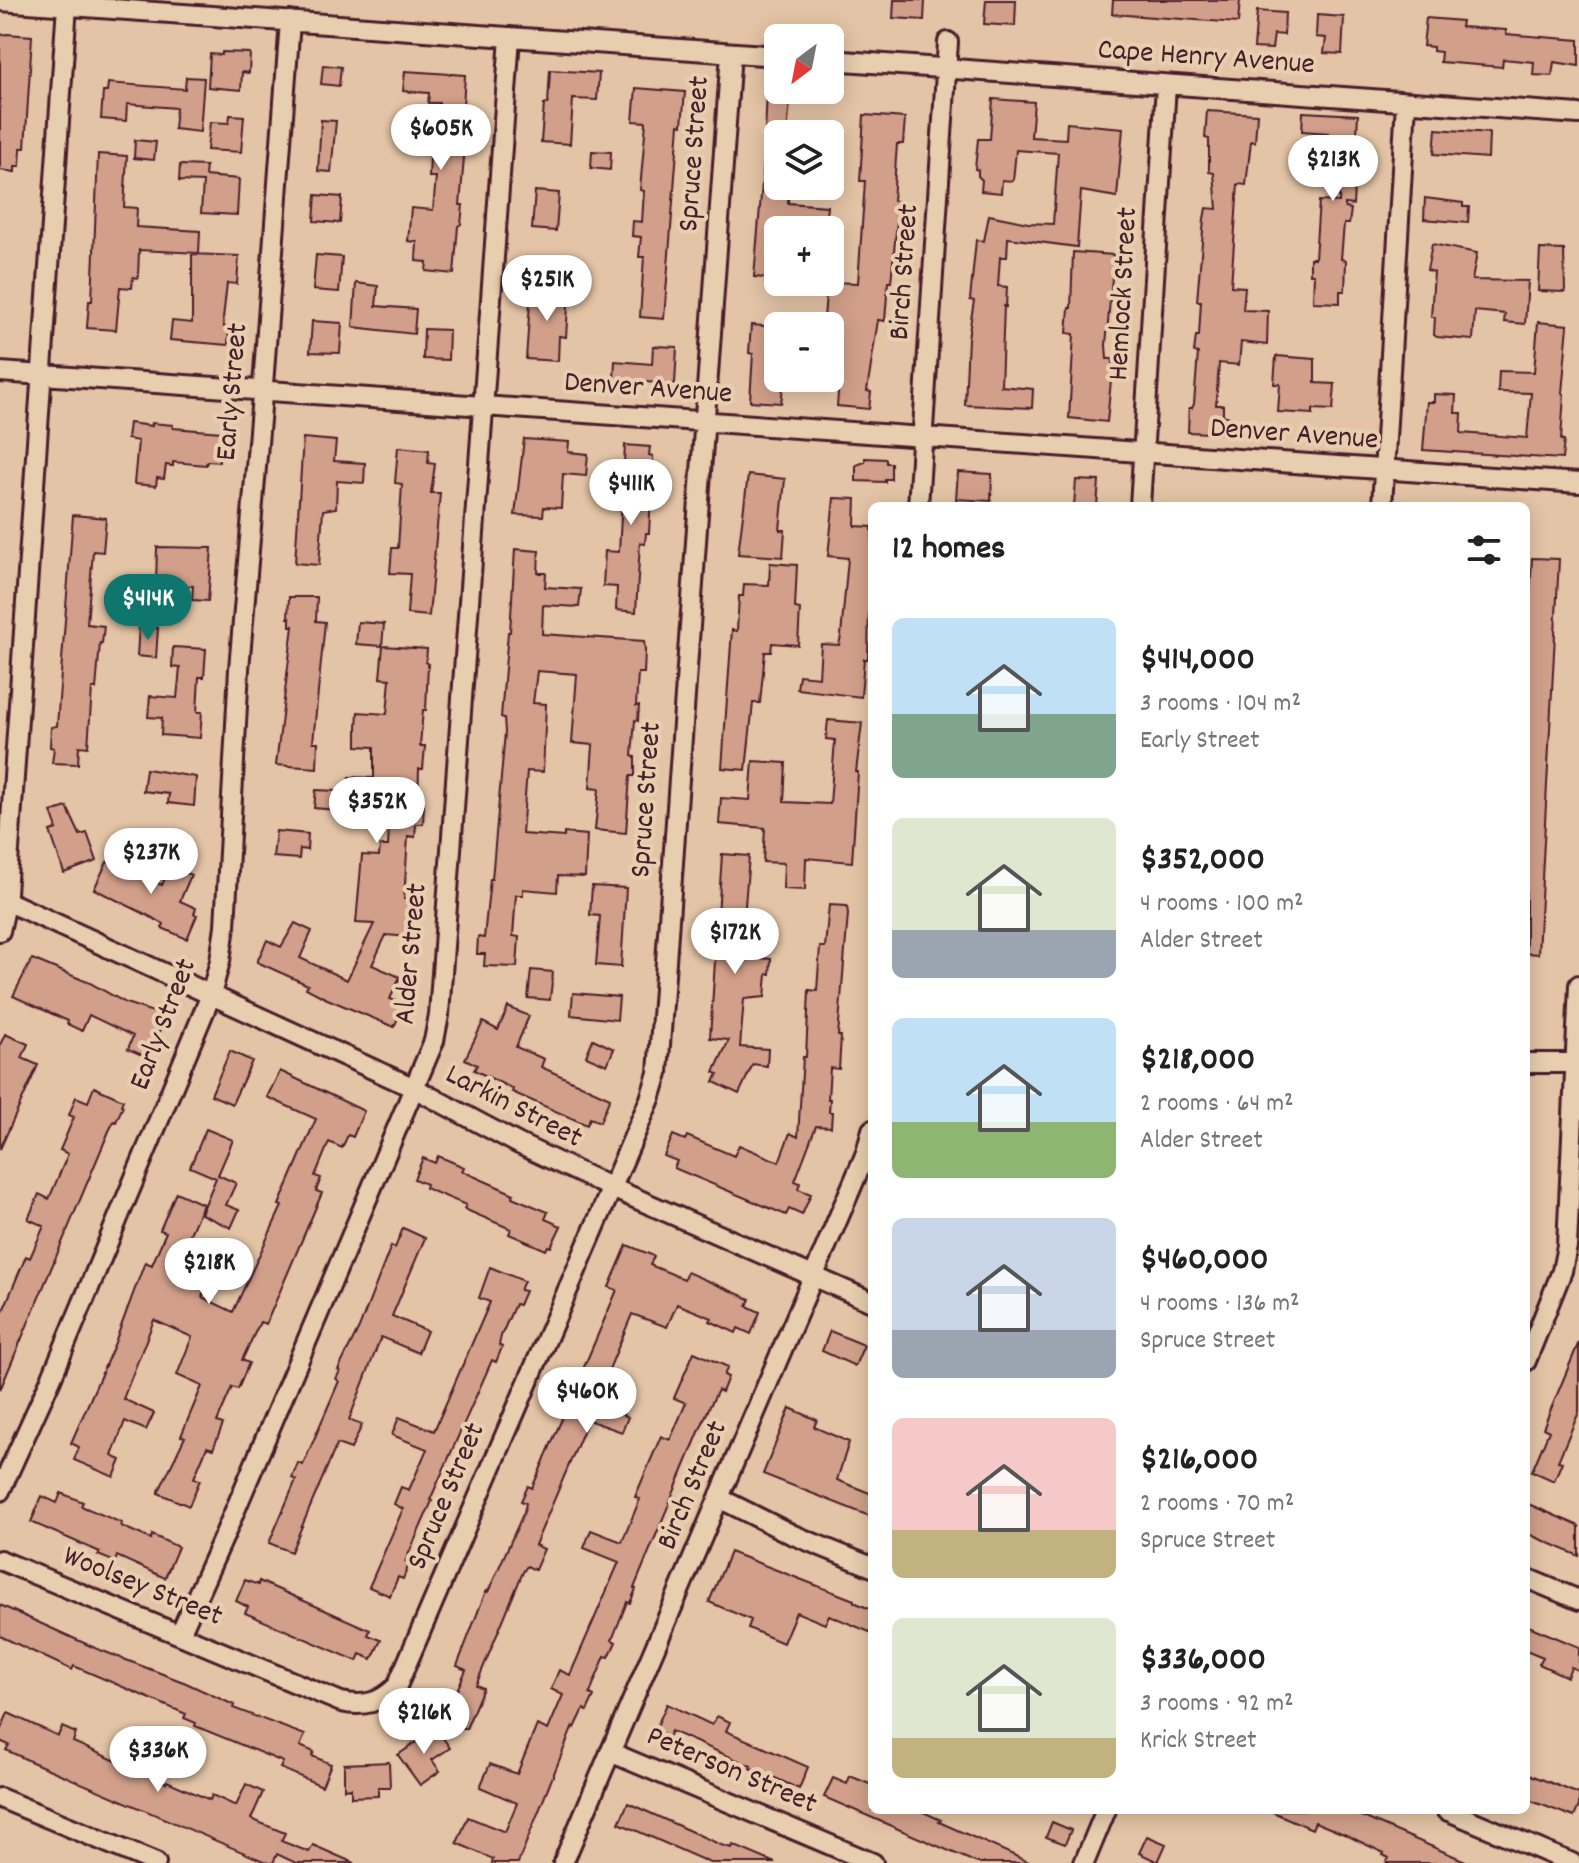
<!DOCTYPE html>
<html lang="en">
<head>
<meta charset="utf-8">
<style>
  :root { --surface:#fff; --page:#f2f2f2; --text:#222; --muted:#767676; --accent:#0f766e }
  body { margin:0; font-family:Dekko,sans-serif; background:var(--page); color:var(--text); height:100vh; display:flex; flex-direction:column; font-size:30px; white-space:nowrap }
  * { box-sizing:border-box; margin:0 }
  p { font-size:26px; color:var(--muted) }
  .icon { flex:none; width:44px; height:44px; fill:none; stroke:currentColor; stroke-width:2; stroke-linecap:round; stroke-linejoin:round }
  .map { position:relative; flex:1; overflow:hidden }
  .panel { position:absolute; left:868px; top:502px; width:662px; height:1312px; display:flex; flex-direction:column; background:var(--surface); border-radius:12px; box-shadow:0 4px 20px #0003 }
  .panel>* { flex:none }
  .needle { width:52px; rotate:212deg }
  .tools { position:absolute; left:764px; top:24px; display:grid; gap:16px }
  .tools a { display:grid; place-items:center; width:80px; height:80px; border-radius:12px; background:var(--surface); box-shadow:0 4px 20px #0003; font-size:40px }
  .price { position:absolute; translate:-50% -68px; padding:0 18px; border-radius:28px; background:#fff; color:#222; font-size:26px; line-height:52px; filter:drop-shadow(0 2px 4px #0008) }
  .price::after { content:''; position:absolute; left:50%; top:48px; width:24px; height:18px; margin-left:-12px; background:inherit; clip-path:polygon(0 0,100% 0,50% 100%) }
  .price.current { background:var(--accent); color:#fff }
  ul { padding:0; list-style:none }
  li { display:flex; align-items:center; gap:24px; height:200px; padding:0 24px }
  li span { display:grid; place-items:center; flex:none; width:224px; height:160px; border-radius:12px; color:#555 }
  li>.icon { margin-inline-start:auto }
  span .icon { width:96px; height:96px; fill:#fffc; stroke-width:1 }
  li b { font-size:34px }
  h2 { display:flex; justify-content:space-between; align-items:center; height:96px; padding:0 24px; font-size:34px }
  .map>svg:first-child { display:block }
</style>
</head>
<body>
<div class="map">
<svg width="1579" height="1863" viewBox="0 0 1579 1863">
  <rect width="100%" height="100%" fill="#e4c4a6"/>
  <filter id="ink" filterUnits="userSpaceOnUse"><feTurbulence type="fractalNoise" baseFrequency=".0125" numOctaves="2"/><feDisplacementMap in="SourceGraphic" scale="16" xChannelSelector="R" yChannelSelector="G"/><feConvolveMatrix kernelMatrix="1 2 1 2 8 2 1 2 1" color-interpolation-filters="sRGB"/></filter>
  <g filter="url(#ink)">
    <!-- building -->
    <path fill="#d2a08a" stroke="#4a1f2b" stroke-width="2" d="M894,0h31l-1,20 -31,-2z
      M986,0h30l-1,26 -31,-2z
      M1113,0h127l-2,23 -126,-9z
      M1257,11l28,2 -1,22 -10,-1 -2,15 -18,-1z
      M1317,15l27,2 -2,37 -18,-1 2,-15 -10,-1z
      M1426,18l36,3 -1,6 45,3v4l73,6v26l-25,-4 -2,14 -19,-1 1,-13 -31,-3 -1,8 -62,-5 1,-10 -8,-1v-4l-10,-1z
      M7,34l25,2 -7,112h-4l-1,18h-5v6l-15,-2v-135z
      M222,52l28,1 -1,20 -7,-1 -1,18 -33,-3 2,-33 12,1z
      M323,65l18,2 -2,19 -18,-2z
      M550,70l49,3 -2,27 -24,-1 -3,45 -29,-2 3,-38h4z
      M405,71l60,4 -3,47h5l-7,83h3l-2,19 -3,2 -4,48 -28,-3 1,-9 -11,-1 1,-19 -9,-1 3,-33 22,2 3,-33h-7l1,-19 5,1 4,-56h-11l1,-10 -26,-2z
      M186,77l18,1 -4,54 -26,-3 2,-21 -49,-4 -1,17 -25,-2 2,-27h4l1,-9 77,6z
      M636,88l49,4 -3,33 -3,-1 -15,195 -24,-2 4,-60h-5l2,-20 -9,-1 1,-15 9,1 2,-31 -4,-1 6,-68 -13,-1z
      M767,90h24l-4,44h-22z
      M993,99l41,3 -3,35 35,2 1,-16 56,5 -6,69 -36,-6 -4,56 -69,-9 -1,19h-7l-2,29 9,1 -1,20 -2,-1 -3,80 32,3 -1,19 -67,-3 3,-67 6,-37 -4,-1 6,-60 8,1 5,-26 39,8 25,1 5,-71 -42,-3 -3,31 -11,-1 -1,13 -20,-2 1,-11 -4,-4v-6l-3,-1 3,-30h12z
      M1207,111l50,3 -2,28 -4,-1 -5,44 -8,-1 -7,102 14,1 -2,23 25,1 -1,34 -26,-3 -2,23 -20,-2 -3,42h7v10l9,3 -1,16 -43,-2 1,-24h3l2,-4 4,-51 -4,-1 2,-16h3l2,-35h-4l7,-82 2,-11 11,1 -3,-36 -5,-1v-33l-4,-1z
      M1303,112l55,3 -5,90 -8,-1v4l6,1 -2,15h-5l-3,35 5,1 -1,31h-5v12l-27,-1 1,-28h-4v-16h5l4,-57 20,1 1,-32 -14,-1 2,-36 -26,-2z
      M230,115l14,1 -3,36 -34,-2 3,-28 19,1z
      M864,115l41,3 -2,26h-6l-4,57h6l-8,81h-3l-3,39 -7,-1 -11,71 4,1 -2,17 -32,-3 2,-25 -9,-1v-32l4,-29 -10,-1 3,-36 31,1 7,-102h-5z
      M321,120l15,1 -5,51 -13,-1z
      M1436,129l53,4 -1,25 -54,-4z
      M766,137l12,1v48h11l-1,17 39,3 -2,23 -47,-3v53l-24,-2z
      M135,140l21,2 -2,18 -20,-2z
      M592,151l19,1 -1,18 -19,-2z
      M98,154l29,2 -3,51 13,1 -1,19 64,4 -1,22 -60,-3 -1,28 -5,-1 -1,11 -12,-1 -4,43 -29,-2 2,-27h3z
      M180,165l26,1 -1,10 34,3 -2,36 -36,-2 2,-31 -24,-1z
      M535,191l24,2 -3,38 -24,-2z
      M316,195l26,2 -2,26 -26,-2z
      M1425,198l38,5v4h6l-1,16 -44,-4z
      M1432,244l45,9 -5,27 56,1 -3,43 -21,-2 1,-8 -30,-3 -2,29 -36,-3 -3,-2 1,-18h-4l3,-45 -7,-2z
      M1540,249l24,1 1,42 -27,-1z
      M1073,252l41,3 -8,90 1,14h6l-6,63 -38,-4 5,-84 -7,-1 2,-25h2z
      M192,254l47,2 -2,28 -10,-1 -4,36 1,8 5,1 -1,17 -58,-5 2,-19 20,2z
      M316,255l26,2 -3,35 -26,-2z
      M356,283l22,3 -2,20 40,3 -2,25 -61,-7z
      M531,288l38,3 -3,46 -7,-1 -1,25 -32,-2z
      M312,321l30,2 -2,30 -30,-1z
      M1538,322l30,3 -6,68 2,1 -3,46h3l-2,19 -139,-9 4,-48h7v-8l22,1 -1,18h7l-1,20 66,5 4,-45 -33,-1 1,-21 35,1z
      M751,325l27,2v51h6l-3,25 -31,-2 3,-47 -4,-1z
      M424,329l25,1 -1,30 -25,-1z
      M653,346l24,1 -2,37 -61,-4 1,-19 37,3z
      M1276,356l39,3v24l20,1 -2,26 -20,-1v5l-35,-2 2,-28h-6z
      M129,423l23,3v-3l21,2v3l48,4 -2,30 -12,-1 -1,4 -33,-3v4l-7,-1 -2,14 -7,-1 -1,8 -22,-2 4,-43 -11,-2z
      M303,438l33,3 -2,20 31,2 -1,20 -27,-2 -1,27 -13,2 -4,55 -24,-2z
      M524,439l45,3 -1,10 20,2 -2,22 -23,-2 -2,34 -17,-1 -1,9 -28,-1z
      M625,445l25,2 -1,8 4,1 -4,77h-3l-1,11 -5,-1 -4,69 -20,-2 1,-23 -14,-1 2,-35 14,1z
      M398,447l31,3 -1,13 7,1 -4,29h9l-11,123 -22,-2 3,-40 -20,-1 2,-25h6l4,-64 -7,-1z
      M865,458l21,1v4h5v16h-6v3l-29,-1v-16l9,-3z
      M958,472l34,2 -1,27 -35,-2z
      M748,475l37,4 -5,51h5l-2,27 -45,-3z
      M1076,480l23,1 -2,25h-23z
      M834,498l22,1 -1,27 17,1v79h-3l-1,53h-4l-3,38 -64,-8 2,-14 20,2 2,-33 18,1 2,-9 7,-78 -20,-2z
      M73,515l33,3 -3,34 -10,-1 -6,73 17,2 -2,17h-2l-4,46h-4l-4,58 -9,-1 -1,18 -26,-1 2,-15 -4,-1 1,-20 6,-1z
      M157,547l55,1 -4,53 -16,-1 1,-14 -37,-1z
      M515,549l24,2 -1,22h8l-1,14 36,2 -2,18 -36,-2 -1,29 102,7 1,10 -1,22h-6l-2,33h3l-1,15 -3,-1 -3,36 3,1v19h-5l-4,57 -31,-3 4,-41 -9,-1 3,-43 -21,-2 5,-69 -40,-3 -4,32 13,1 -3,68 -16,-1 -5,63 42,3v-4l23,2 -2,42 -27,-1 -1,16 -34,-3v6h-7l-3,41 6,1 -2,30 -33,-1 1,-12h-8l1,-17 6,1 6,-59h2l13,-147 -1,-14 -3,-1 7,-85h2z
      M1532,558l27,1 -21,395 -12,-1v-286z
      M770,563l27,2 -2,43 5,1 -2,36 -26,-2 -1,9h-6l-5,51h-7l-7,67 -24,-2 10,-138 5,1 2,-35h4l1,-12 25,1z
      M289,597h28l-1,24 9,1 -12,120h5l-1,26 -41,-3 17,-139h-3v-8h-2z
      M358,622l26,2 -2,22 -26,-2z
      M139,626l19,2 -2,30 -19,-2z
      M383,646l44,3 -1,14 2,1 -2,46h-3l-3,36h5l-2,23h-4l-1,34 6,1 -1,20h-7l-1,13 -7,-1 -4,63 8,1 -3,37 -23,-2 -14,30 28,12 -10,22 14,6 -10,22 -69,-29 -19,-10 2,-3 -51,-23 10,-22 14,7 14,-24 17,8 -12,27 47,22 27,-56 -18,-1 6,-68 17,1 1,-10h8l2,-41 -42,-3 1,-25 25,1v-31l-17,-1v-19l1,-15 29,2 3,-35 -10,-1z
      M173,647l33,2 -2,28h-5l-2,35h5l-2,26 -39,-3 1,-17 -14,-1 2,-21 27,2 3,-30 -8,-1z
      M828,720l34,3 -6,49h2l-6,90 -46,-4 -1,32 -22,-1 1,-26 -21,-1 2,-34 -46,-4 2,-26 29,2 3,-39 33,2 -2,39 46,2 5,-64 -9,-1z
      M146,769l50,8 -2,29 -26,-3 1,-9 -26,-3z
      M316,790l21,1 -1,19 -22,-2z
      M67,807l13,28 7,-2 10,28 -33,12 -14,-42 7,-2 -6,-17z
      M276,831l32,3 -1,16 -7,-1 -1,10 -26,-2z
      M722,854l27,2 -5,62h7l-4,39 24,2 -1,15h-3l-2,23 -21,2 -4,48 28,2 -1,17 -14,-2 -14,30 -25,-12 4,-8 -4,-2 15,-32 -19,-2z
      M107,862l55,23 8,-19 21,9 -11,26 16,7 -2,6 3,1 -10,24 -25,-11 2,-4 -21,-11 -49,-24z
      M592,886l34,2 -5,79 -25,-2 4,-49 -10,-1z
      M829,905l18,1 1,8 -10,122h3l-2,33 -9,-1 -2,31h2l-1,13h3l-1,15 -15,-1 -21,55 5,2 -2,6 13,5 -9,21 -13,-6 -3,6 -112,-47 3,-7 -13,-5 9,-21 12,5 2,-4 47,20 5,-11 40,17 11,-29 8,4 5,-80h3l3,-67 8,1 3,-44h5z
      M32,959l58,24 36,20 39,13 -16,42 -21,-9 5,-13 -44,-21 -7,16 -15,-7 1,-3 -55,-25z
      M531,970l22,2 -3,28 -22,-2z
      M573,993l46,4 -2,23 -46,-5z
      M508,1007l21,9 -13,31 28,12 -3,8 69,31 -10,24 -10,-4 -3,7 -75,-33 1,-3 -39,-19 3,-5 -12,-6 18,-37 15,8z
      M5,1034l23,10 -6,14 16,7 -38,84v-104z
      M593,1039l21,10 -7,16 -21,-9z
      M230,1051l22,10 -20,43 -21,-9z
      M280,1071l84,40 -11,26 -5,-2 -6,13 -13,-6 -14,34 6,2 -5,13 6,2 -56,131 -6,-2 -18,38 7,3 -11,26 -6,-2 -15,35 6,2 -10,25 -6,-2 -13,31 6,2 -11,26 -31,-13 27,-56 -4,-1 21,-50 -25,-11 15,-38 -38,-17 -31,79 31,14 -8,17 -21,-9 -13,35 9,4 -7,17 -40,-17 5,-13 -8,-4 43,-98 31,-83 7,3 14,-33 -6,-2 16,-38 27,12 -23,53 33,14 -11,26 31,15 49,-106 -3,-1 37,-86 -49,-22z
      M94,1087l29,13 -2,5 2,1 -7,16 -2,-1 -5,10 -109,259v-72l26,-62 4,2 14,-32 -16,-7 11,-25 10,5 19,-45 -8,-4 14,-33 -5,-2 7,-18 12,5z
      M206,1129l27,11 -15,35 18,8 -10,22 13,5 -8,18 -30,-14 15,-36 -26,-11z
      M438,1156l26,11 -2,4 52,23 -2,3 36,15 -3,7 16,7 -10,21 -3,-1 -2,4 -37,-16 2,-5 -47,-20 2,-4 -41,-17 1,-4 -12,-5 9,-21 12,5z
      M403,1228l22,10 -33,78 35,15 -9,22 -37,-16 -32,83 13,5 -11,24 -14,-5 -46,108 -22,-9 27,-63 -4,-2 6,-15 5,2 36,-84 -3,-2 4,-8 -2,-1 21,-42 32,-82 4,2z
      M627,1245l27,11 -4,9 34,14 3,-7 63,27 -3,7 13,6 -9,22 -13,-6 -2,5 -26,-12 2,-3 -35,-14 -10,23 -35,-13 -37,89 33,14 -6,15 -34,-12 -53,125 9,4 -9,21 -8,-4 -4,6 -47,113 7,3 -17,41 -20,-8 8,-6 -10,-5 6,-15 4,2 12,-27 -9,-4 29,-75 2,1 36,-80 2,-9 -5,-2 7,-15 4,2 8,-18 77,-180 -8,-3z
      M490,1267l34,14 -4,9 5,1 -6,14 -4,-1 -14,32 -2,9 3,2 -6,15 -4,-2 -62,140 2,1 -27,61 4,2 -6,15 -5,-2 -8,19 -21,-9 34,-78 -9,-5 7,-17 8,3 18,-41 -35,-14 7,-18 35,14 56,-129 -11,-4z
      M830,1331l34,14 -9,21 -33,-15z
      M1579,1342v70l-21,49 4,1 -8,19 -22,-10 17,-40 -6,-3z
      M694,1352l34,15 -4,8 4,2 -6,15 -4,-2 -9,18 -75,180 2,1 -6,14 -3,-1 -15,38 4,2 -7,15 -4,-1 -12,29 -3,9 4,2 -7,15 -3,-2 -9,19 -2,-2 -55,137h-26l1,-4 -36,-16 11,-26 37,15 12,-29 -37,-16 10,-23 27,10 20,-49 11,5 15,-35 -12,-6 8,-19 11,5 49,-113 -35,-14 7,-18 31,12 18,-43 -5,-2 26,-61 9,4 16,-37 -12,-5z
      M790,1408l27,12 -3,7 35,15 -12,38 35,14v23l-109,-43z
      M61,1493l22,9 -2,4 41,17 -1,3 30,13 1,-4 26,12 -13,31 -48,-22 -2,6 -17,-7 2,-3 -69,-30 11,-26 15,7z
      M1526,1503l53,23v30l-53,-23z
      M730,1552l124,48v2l18,8v23l-43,-18 -4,9 -29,-12 -13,31 -35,-15 3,-8 -42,-18z
      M245,1580l13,5 1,-4 111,49 -2,5 13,5 -9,19 -12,-5 -3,7 -112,-48 3,-6 -12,-6z
      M0,1605l95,43 91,35 48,22 -1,3 72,27 -5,11 14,6 -2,4 19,8 -9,22 -42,-18 3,-6 -88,-36 1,-3 -12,-5 2,-4 -112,-48 -2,4 -72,-34z
      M1526,1625l53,22v24l-8,-4 -4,10 -28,-13 4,-7 -17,-7z
      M667,1704l45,21 5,-9 13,6 -4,9 82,36 -9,22 -28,-13 -3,6 -13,-5 2,-6 -7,-3 1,-2 -80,-35 -3,6 -13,-7z
      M8,1713l50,23 4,-9 14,6 -3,9 93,41 1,-2 43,19 2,-5 24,11 10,-22 17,8 -12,27 34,14 -4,8 28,11 4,-7 41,18h-58l-19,-9 -4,9h-5l-236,-101 -26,-12 3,-5 -9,-4v-10z
      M436,1728l14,20 -18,12 8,11 -20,14 -22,-30z
      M389,1762l1,25h-12v9l-27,1v-9l-7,1v-25z
      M1526,1773l53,21v12l-5,11 -48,-18z
      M850,1776l22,9v25h47l22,10 -2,2 92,41h-54l-153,-66 9,-19 14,6z
      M628,1803l93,42 11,3 1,-3 42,18h-65l-91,-40z
      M1268,1810h79l123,53h-84l3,-5 -6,-3 1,-2 -40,-19 -29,-12 -3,7z
      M1052,1822l19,8 -6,14 -19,-7z
      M1147,1836l19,8 -8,18 -19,-9z"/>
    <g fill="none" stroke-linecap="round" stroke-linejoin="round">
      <!-- minor casing -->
      <g stroke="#4a1f2b" stroke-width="24">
        <path id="minor" d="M0,1l778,55
          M830,60l749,54
          M0,372l1579,111
          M918,506l30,-464
          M1140,506l26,-421
          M1382,506l24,-404
          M0,898l414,190 105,56 93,44 260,114
          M0,931l5,-23 62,-903
          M1526,1063h49
          M1526,1361l36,-90 5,-25 12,-261
          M0,1491l51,-112 160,-384 9,-34 5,-35 14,-257 25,-297 26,-351
          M719,1498l72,36 81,33
          M0,1560l341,142c23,5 39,1 56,-16l253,-587 8,-26 73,-1020
          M1526,1578l53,22
          M180,1634l45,-100 189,-446 20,-47 5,-26 71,-978
          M610,1752l263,111
          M0,1798l156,65
          M1446,1810l126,53
          M563,1863l303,-710 6,-23
          M1084,1863l22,-53"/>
      </g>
      <!-- minor -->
      <use href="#minor" stroke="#e6ceae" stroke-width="18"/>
    </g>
  </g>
  <g text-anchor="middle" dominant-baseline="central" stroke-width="8" stroke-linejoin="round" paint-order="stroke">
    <!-- street labels -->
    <g font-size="30" fill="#4a1f2b" stroke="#e6ceae">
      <text transform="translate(1206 59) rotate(4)">Cape Henry Avenue</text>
      <text transform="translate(696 154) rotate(-86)">Spruce Street</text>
      <text transform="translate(906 272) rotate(-86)">Birch Street</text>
      <text transform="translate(1125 294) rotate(-87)">Hemlock Street</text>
      <text transform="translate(648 390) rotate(4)">Denver Avenue</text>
      <text transform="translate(234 392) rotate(-85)">Early Street</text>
      <text transform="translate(1294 436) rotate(4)">Denver Avenue</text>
      <text transform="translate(648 800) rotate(-86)">Spruce Street</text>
      <text transform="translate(413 954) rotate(-85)">Alder Street</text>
      <text transform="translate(165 1025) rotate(-69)">Early Street</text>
      <text transform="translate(513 1108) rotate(27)">Larkin Street</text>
      <text transform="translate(694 1486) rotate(-67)">Birch Street</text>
      <text transform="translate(448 1497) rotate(-67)">Spruce Street</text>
      <text transform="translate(142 1588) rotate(22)">Woolsey Street</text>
      <text transform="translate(731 1772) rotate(23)">Peterson Street</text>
    </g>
  </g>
</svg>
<div class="tools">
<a><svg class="needle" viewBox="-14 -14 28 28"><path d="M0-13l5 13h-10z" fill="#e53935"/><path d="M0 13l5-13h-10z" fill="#767676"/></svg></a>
<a><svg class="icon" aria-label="layers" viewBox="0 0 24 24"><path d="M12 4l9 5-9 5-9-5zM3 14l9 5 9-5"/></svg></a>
<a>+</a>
<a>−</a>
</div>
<b class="price" style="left:441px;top:172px">$605K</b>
<b class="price" style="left:1333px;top:203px">$213K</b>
<b class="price" style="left:547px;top:323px">$251K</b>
<b class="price" style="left:631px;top:527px">$411K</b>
<b class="price current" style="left:148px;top:642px">$414K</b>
<b class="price" style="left:377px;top:845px">$352K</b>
<b class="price" style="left:151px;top:896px">$237K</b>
<b class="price" style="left:735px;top:976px">$172K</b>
<b class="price" style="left:209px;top:1306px">$218K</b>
<b class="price" style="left:587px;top:1435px">$460K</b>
<b class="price" style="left:424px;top:1756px">$216K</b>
<b class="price" style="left:158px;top:1794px">$336K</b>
<section class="panel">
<h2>12 homes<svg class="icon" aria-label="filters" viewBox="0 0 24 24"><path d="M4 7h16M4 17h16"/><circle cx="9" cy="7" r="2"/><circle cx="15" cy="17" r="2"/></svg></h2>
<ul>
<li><span style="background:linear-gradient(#bfe0f5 60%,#7fa58c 0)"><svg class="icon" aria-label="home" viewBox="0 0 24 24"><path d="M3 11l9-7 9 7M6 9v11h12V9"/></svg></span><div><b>$414,000</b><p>3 rooms · 104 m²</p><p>Early Street</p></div></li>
<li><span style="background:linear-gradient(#dfe7d0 70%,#9aa5b1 0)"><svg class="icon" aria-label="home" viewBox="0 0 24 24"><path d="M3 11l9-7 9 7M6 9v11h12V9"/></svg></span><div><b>$352,000</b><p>4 rooms · 100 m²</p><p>Alder Street</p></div></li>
<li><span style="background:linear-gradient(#bfe0f5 65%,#8fb573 0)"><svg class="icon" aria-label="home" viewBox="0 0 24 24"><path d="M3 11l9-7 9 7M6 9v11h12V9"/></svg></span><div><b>$218,000</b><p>2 rooms · 64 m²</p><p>Alder Street</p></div></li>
<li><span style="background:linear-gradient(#c9d6e8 70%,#9aa5b1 0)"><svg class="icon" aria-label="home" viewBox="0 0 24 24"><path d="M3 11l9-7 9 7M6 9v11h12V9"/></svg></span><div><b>$460,000</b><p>4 rooms · 136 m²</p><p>Spruce Street</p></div></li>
<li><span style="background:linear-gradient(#f6c9c9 70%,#c2b280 0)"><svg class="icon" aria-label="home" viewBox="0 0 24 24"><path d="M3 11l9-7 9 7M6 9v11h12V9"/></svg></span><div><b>$216,000</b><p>2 rooms · 70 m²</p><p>Spruce Street</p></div></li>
<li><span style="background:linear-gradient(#dfe7d0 75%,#c2b280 0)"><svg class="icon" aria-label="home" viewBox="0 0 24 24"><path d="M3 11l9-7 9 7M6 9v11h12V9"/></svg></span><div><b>$336,000</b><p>3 rooms · 92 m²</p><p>Krick Street</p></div></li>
</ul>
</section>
</div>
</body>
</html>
